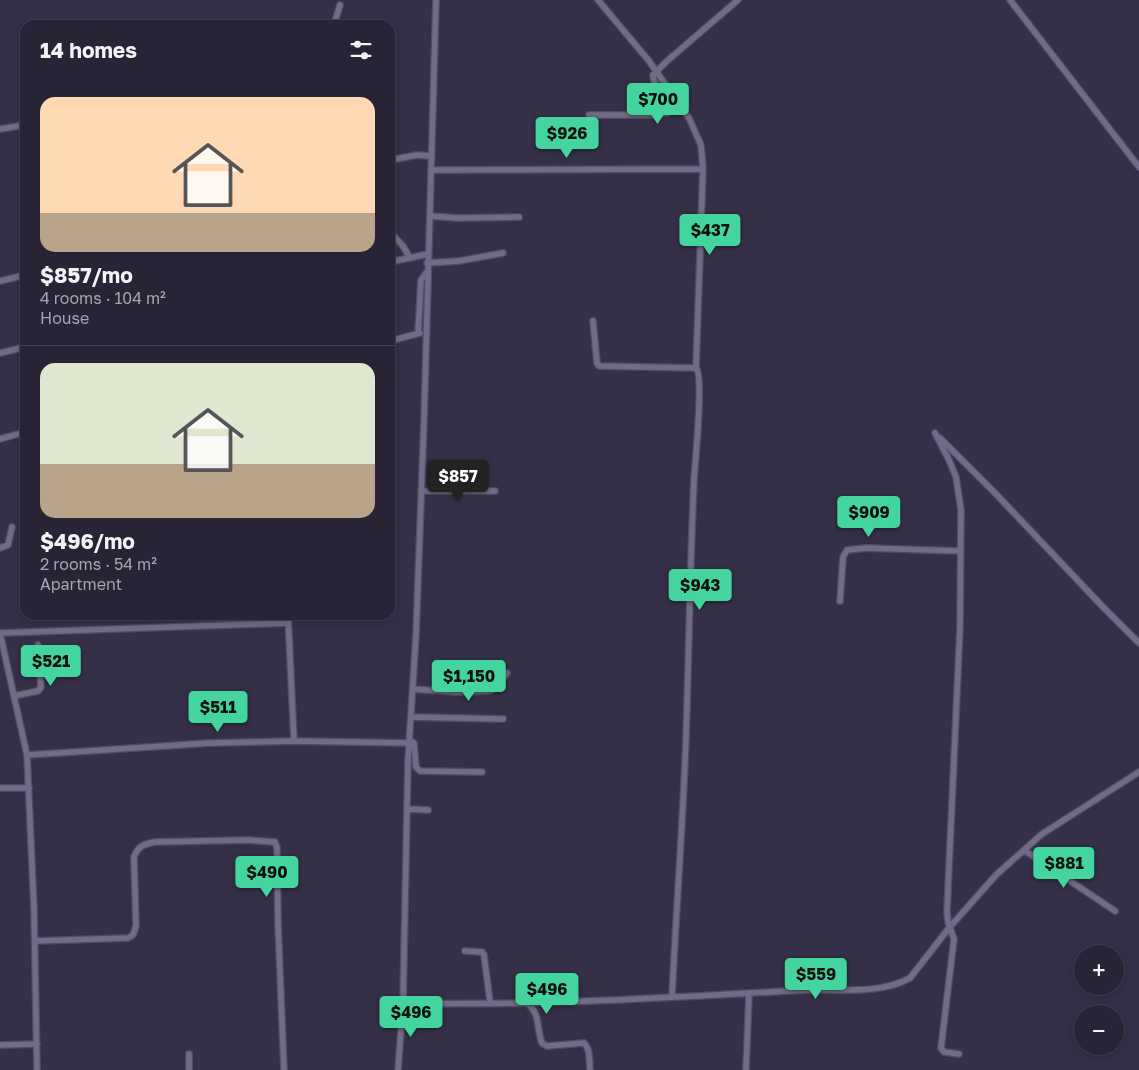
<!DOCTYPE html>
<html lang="en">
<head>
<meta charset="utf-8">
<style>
  :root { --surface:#282436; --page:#302c3e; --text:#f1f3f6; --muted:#a5a4ad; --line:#444151; --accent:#44d49f }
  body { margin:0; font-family:"Golos Text",sans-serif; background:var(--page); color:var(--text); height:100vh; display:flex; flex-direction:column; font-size:19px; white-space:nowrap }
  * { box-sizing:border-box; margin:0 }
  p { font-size:16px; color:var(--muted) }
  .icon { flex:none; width:28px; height:28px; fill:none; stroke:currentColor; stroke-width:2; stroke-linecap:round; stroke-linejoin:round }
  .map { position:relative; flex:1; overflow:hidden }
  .details { position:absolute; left:20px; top:20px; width:375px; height:600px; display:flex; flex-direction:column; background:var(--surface); border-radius:15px; box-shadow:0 2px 8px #0003,0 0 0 1px var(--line) }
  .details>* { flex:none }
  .buttons { position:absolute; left:1074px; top:945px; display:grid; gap:10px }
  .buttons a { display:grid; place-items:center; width:50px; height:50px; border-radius:50%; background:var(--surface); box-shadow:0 2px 8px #0003,0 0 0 1px var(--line); font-size:25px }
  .price { position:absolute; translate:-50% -42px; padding:0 11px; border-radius:5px; background:var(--accent); color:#111; font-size:16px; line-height:32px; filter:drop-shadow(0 1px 2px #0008) }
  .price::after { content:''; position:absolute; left:50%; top:30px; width:15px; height:11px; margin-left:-8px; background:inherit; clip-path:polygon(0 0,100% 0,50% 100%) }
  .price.active { background:#222; color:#fff }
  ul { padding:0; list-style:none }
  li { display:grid; align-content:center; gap:10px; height:265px; padding:0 20px }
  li+li { border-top:1px solid var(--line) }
  li span { display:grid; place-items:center; height:155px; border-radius:15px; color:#555 }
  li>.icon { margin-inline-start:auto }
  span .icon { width:90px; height:90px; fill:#fffc; stroke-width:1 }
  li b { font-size:21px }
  h2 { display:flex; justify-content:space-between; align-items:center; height:60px; padding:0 20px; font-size:21px }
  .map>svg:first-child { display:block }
</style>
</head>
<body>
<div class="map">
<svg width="1139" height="1070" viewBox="0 0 1139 1070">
  <rect width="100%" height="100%" fill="#353048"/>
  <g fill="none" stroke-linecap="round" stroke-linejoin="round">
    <!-- minor casing -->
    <g stroke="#504c60" stroke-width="8">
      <path id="minor" d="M598,0l51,61 40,57 12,27 2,24 -7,199
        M1010,0l129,167
        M334,25l6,-20
        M589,115h63l16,-2 3,-3 -17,-29 -1,-6 14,-14 71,-61
        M0,129l25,-4
        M390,160l27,-5 14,1
        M431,170l272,-1
        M430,216l27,2 62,-1
        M390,232l13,14 7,12
        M390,262l38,-8
        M427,263l32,-2 44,-8
        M0,281l25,-6
        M593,321l4,42 2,3 97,2c8,8 -1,95 -2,112 -4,85 -5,171 -8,257 -3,87 -10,174 -14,260
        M418,333l3,-53 6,-8
        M390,341l30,-8
        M0,353l25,-6
        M935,433l14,27 7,17 5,33 -1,118 -13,283 1,11 6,17 -13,109 3,4 15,2
        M940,438l55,55 108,114 36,36
        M0,439l25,-7
        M421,491h74
        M0,548l8,-3 4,-18
        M840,601l3,-44 4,-7 19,-2 94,3
        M288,615l6,126
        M0,633l27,122 7,154 3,161
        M0,633l288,-10
        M413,689l42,3 35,-1 6,-3 11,-15
        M14,696l24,-5 3,-4 -3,-42
        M411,717l92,2
        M410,740l4,3 2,24 4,4 62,1
        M27,755l183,-12 84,-2 115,2
        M0,788h29
        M408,809l20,1
        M1024,850l91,61
        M35,941l93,-3 5,-3 3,-9 -2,-69c4,-11 10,-13 21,-15l93,-2 27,2 2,6 1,75 6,147
        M465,951l17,1 2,3 6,47
        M527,1003c14,11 9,25 15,40l5,3 37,-3c7,7 5,18 6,27
        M403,1004c42,-1 83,0 125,-1 93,-2 185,-8 277,-13 34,-1 74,5 105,-12l39,-50 47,-53 46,-41 97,-62
        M0,1045l37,-1
        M189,1070v-16
        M398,1070l5,-66 5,-244 8,-125 8,-214 12,-421
        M746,1070l3,-76"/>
    </g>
    <!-- minor -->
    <use href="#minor" stroke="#716b87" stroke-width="5.5"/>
  </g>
</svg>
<div class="buttons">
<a>+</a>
<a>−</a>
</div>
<b class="price" style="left:658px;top:125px">$700</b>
<b class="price" style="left:567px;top:159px">$926</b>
<b class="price" style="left:710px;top:256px">$437</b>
<b class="price active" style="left:458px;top:502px">$857</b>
<b class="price" style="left:869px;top:538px">$909</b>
<b class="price" style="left:700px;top:611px">$943</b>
<b class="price" style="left:51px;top:687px">$521</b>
<b class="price" style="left:469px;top:702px">$1,150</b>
<b class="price" style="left:218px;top:733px">$511</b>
<b class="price" style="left:1064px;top:889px">$881</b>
<b class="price" style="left:267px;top:898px">$490</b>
<b class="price" style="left:816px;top:1000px">$559</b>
<b class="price" style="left:547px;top:1015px">$496</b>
<b class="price" style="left:411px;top:1038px">$496</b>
<section class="details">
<h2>14 homes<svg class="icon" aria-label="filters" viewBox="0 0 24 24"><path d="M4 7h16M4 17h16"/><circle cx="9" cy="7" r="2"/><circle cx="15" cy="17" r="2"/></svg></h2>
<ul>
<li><span style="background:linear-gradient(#ffd9b3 75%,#b9a48a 0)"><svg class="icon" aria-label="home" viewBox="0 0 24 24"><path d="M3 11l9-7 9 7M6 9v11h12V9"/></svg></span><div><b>$857/mo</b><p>4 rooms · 104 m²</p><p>House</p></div></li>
<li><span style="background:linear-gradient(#dfe7d0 65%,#b9a48a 0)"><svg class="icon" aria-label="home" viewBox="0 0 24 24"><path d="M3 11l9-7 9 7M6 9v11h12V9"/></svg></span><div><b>$496/mo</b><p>2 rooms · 54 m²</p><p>Apartment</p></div></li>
</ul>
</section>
</div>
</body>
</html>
